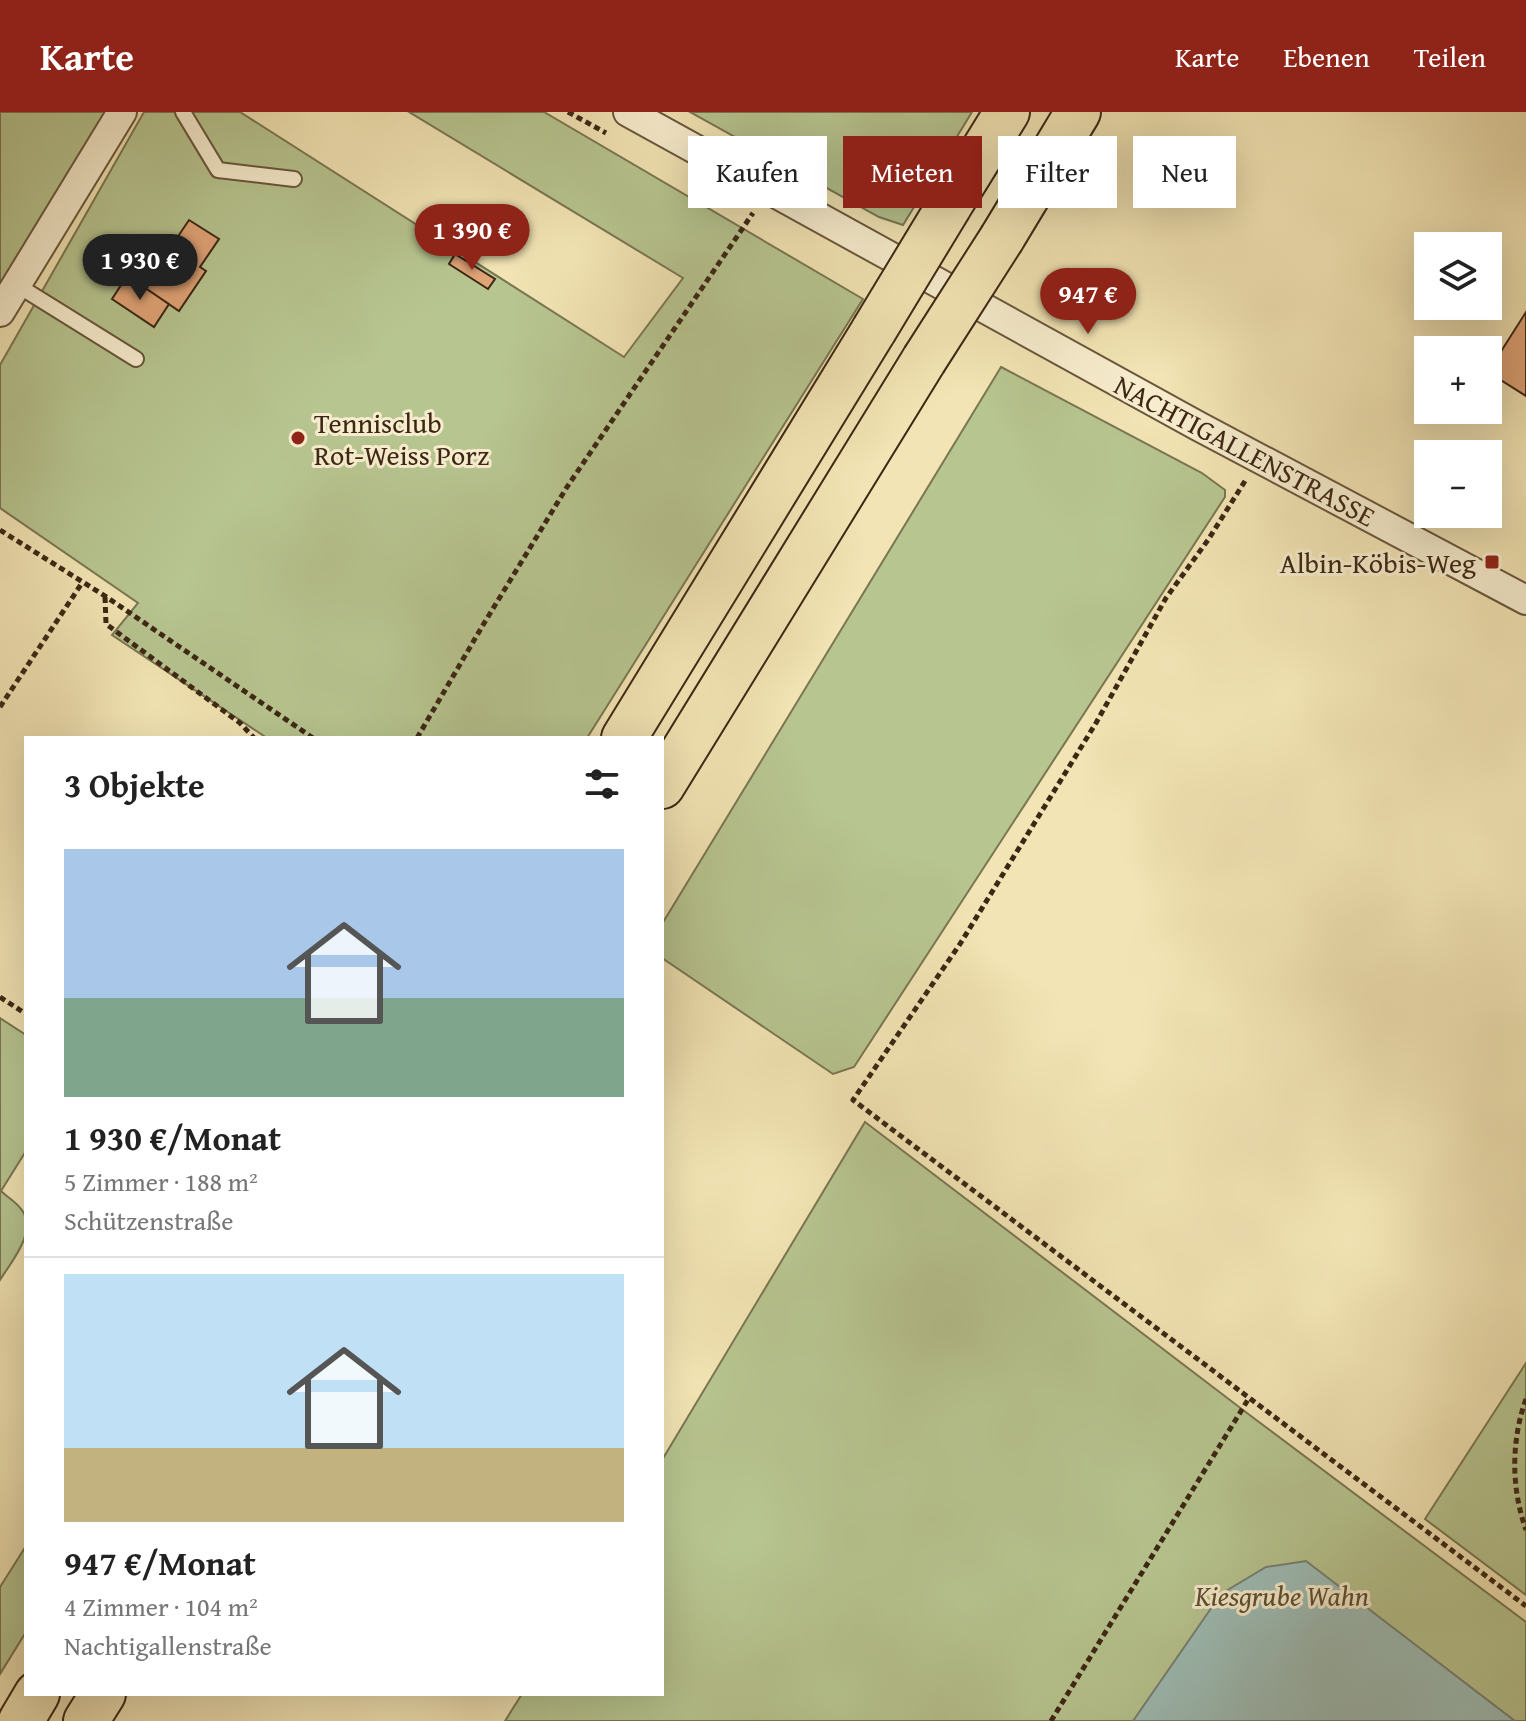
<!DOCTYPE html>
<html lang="de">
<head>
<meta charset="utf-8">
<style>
  :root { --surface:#fff; --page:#f6f6f6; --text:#222; --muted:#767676; --line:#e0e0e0; --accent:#8f2418 }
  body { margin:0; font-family:"Gentium Book Plus",serif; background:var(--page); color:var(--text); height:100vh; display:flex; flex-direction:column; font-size:30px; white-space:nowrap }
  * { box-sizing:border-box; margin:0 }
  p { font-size:26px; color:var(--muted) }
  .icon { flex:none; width:44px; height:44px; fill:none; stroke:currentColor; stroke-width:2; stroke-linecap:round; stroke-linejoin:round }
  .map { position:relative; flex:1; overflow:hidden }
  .side { position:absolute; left:24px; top:624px; width:640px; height:960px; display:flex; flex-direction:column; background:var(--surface); border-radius:0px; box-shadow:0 8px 32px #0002 }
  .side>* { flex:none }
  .top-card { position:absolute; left:688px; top:24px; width:718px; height:72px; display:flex; gap:16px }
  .fabs { position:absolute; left:1414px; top:120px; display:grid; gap:16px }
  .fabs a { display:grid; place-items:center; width:88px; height:88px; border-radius:0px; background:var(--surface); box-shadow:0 8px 32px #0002; font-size:40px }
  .price { position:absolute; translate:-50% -68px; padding:0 18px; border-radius:28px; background:var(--accent); color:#fff; font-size:26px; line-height:52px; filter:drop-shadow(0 2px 4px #0008) }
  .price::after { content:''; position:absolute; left:50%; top:48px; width:24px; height:18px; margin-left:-12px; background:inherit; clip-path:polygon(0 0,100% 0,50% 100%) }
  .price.active { background:#222; color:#fff }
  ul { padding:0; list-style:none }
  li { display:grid; align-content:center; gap:16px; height:424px; padding:0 40px }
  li+li { border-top:2px solid var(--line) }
  li span { display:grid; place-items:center; height:248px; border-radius:0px; color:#555 }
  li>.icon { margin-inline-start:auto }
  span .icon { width:144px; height:144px; fill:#fffc; stroke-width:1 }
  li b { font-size:34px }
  h2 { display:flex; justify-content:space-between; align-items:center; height:96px; padding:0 40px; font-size:34px }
  .chip { padding:0 28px; border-radius:0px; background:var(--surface); box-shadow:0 8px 32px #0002; font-size:28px; line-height:72px }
  .chip.active { background:var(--accent); color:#fff }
  header { display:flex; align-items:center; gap:48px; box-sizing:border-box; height:112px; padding:0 40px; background:var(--accent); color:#fff }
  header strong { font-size:38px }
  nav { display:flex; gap:44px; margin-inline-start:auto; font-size:28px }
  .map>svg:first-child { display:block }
</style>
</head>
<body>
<header>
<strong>Karte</strong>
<nav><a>Karte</a><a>Ebenen</a><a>Teilen</a></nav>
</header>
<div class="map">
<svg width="1526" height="1609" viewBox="0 0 1526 1609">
  <rect width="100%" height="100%" fill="#f2e4b4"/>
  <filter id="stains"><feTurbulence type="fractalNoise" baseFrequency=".0025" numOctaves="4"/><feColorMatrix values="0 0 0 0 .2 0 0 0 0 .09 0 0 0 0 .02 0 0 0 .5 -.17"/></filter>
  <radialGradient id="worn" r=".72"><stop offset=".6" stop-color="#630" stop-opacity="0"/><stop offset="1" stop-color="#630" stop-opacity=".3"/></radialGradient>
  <!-- green -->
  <path fill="#b7c590" stroke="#7a7652" stroke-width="2" d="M0,0h110l-110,187z
    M144,0h96l384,245 59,-79 -274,-166h135l319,187 -276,439h-320l-155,-103 26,-32 -138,-95v-143z
    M690,0h282l-69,113 -24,-8z
    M1001,255l201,106 23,17v7l-371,570 -21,7 -171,-116v-34z
    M0,906l26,17v116l-25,40c6,6 15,11 20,18 18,21 -10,53 -21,71z
    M865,1010l382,291 279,209v99h-1021l17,-27h140v-234z
    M1526,1251v232l-101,-76z
    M26,1434v86l-26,42v-87z"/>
  <!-- water -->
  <path fill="#9dbdb6" stroke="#768175" stroke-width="2" d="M1306,1449l209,160h-382l88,-127 45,-27z"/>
  <!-- building -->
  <path fill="#e0a477" stroke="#3c2714" stroke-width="2" d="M189,108l30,19 -19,28 6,4 -27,40 -35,-24z
    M455,142l40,25 -7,10 -39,-25z
    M127,164l42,28 -15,23 -42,-28z
    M1526,200v84l-38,-24z"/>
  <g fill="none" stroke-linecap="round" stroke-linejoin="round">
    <!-- service casing -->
    <g stroke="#6a563c" stroke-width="18">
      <path id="service" d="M183,0l35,58 76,9
        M17,173l119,74"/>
    </g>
    <!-- minor casing -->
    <g stroke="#6a563c" stroke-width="32">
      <path id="minor" d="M628,0l570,314 328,174
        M0,200l122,-200"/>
    </g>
    <!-- motorway casing -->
    <g stroke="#3c2714" stroke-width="48">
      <path id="motorway" d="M949,94l58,-94
        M1002,126l76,-126
        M624,626l250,-408
        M662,674l262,-426
        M21,1609l16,-27
        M86,1609l17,-27"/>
    </g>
    <!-- path -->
    <path stroke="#3c2714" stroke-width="5" stroke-dasharray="6 4" stroke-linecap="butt" d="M568,0l38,21
      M1245,369l-37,59 -42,58 -70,125 -136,221 -107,156 673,506
      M0,418l105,66 208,142
      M105,485l1,27 134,99 14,15
      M0,595l82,-124
      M417,626l66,-113 84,-138 186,-274
      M0,885l26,17
      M1526,1287c-15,42 -15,89 0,131
      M1051,1609l198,-323"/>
    <!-- service -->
    <use href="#service" stroke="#f7edce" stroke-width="14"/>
    <!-- minor -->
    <use href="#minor" stroke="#f7edce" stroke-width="28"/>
    <!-- motorway -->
    <use href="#motorway" stroke="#f2e4b4" stroke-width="44"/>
    <!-- motorway-bridge casing -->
    <g stroke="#3c2714" stroke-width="48" stroke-linecap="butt">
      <path id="motorway-bridge" d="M874,218l75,-124
        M924,248l78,-122"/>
    </g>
    <!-- motorway-bridge -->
    <use href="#motorway-bridge" stroke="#f2e4b4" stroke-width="44"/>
  </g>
  <!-- markers -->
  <g fill="#8f2418" stroke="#f7edce" stroke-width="3">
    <circle cx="298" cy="326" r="8"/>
    <rect x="1484" y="442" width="16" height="16" rx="4"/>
  </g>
  <g text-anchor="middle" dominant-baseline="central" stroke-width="6" stroke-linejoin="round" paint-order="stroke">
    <!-- poi labels -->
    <g font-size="28" fill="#3c2714" stroke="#f7edce" text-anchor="start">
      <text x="314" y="310">Tennisclub<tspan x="314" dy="32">Rot-Weiss Porz</tspan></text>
      <text x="1476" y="450" text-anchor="end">Albin-Köbis-Weg</text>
    </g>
    <!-- street labels -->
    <g font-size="28" fill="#3c2714" stroke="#f7edce">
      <text transform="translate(1245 338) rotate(28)">NACHTIGALLENSTRASSE</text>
    </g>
    <!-- park labels -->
    <g font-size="28" font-style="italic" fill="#5b4e33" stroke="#f7edce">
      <text x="1282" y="1483">Kiesgrube Wahn</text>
    </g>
  </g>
  <rect width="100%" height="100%" filter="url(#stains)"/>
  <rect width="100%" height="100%" fill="url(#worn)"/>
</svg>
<div class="fabs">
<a><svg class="icon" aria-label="layers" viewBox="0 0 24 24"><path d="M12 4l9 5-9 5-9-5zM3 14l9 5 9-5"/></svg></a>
<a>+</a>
<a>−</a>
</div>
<b class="price" style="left:472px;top:160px">1 390 €</b>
<b class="price active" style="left:140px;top:190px">1 930 €</b>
<b class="price" style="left:1088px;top:224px">947 €</b>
<div class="top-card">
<a class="chip">Kaufen</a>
<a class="chip active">Mieten</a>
<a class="chip">Filter</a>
<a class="chip">Neu</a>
</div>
<section class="side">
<h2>3 Objekte<svg class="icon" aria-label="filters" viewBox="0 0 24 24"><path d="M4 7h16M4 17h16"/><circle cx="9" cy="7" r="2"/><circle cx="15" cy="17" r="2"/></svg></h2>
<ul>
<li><span style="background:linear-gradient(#a9c7e8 60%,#7fa58c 0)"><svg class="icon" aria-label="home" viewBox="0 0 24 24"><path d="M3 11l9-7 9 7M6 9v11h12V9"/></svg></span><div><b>1 930 €/Monat</b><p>5 Zimmer · 188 m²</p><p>Schützenstraße</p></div></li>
<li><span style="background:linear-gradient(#bfe0f5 70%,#c2b280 0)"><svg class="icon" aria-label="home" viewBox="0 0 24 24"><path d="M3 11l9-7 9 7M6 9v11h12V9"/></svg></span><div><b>947 €/Monat</b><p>4 Zimmer · 104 m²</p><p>Nachtigallenstraße</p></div></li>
</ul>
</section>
</div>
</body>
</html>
